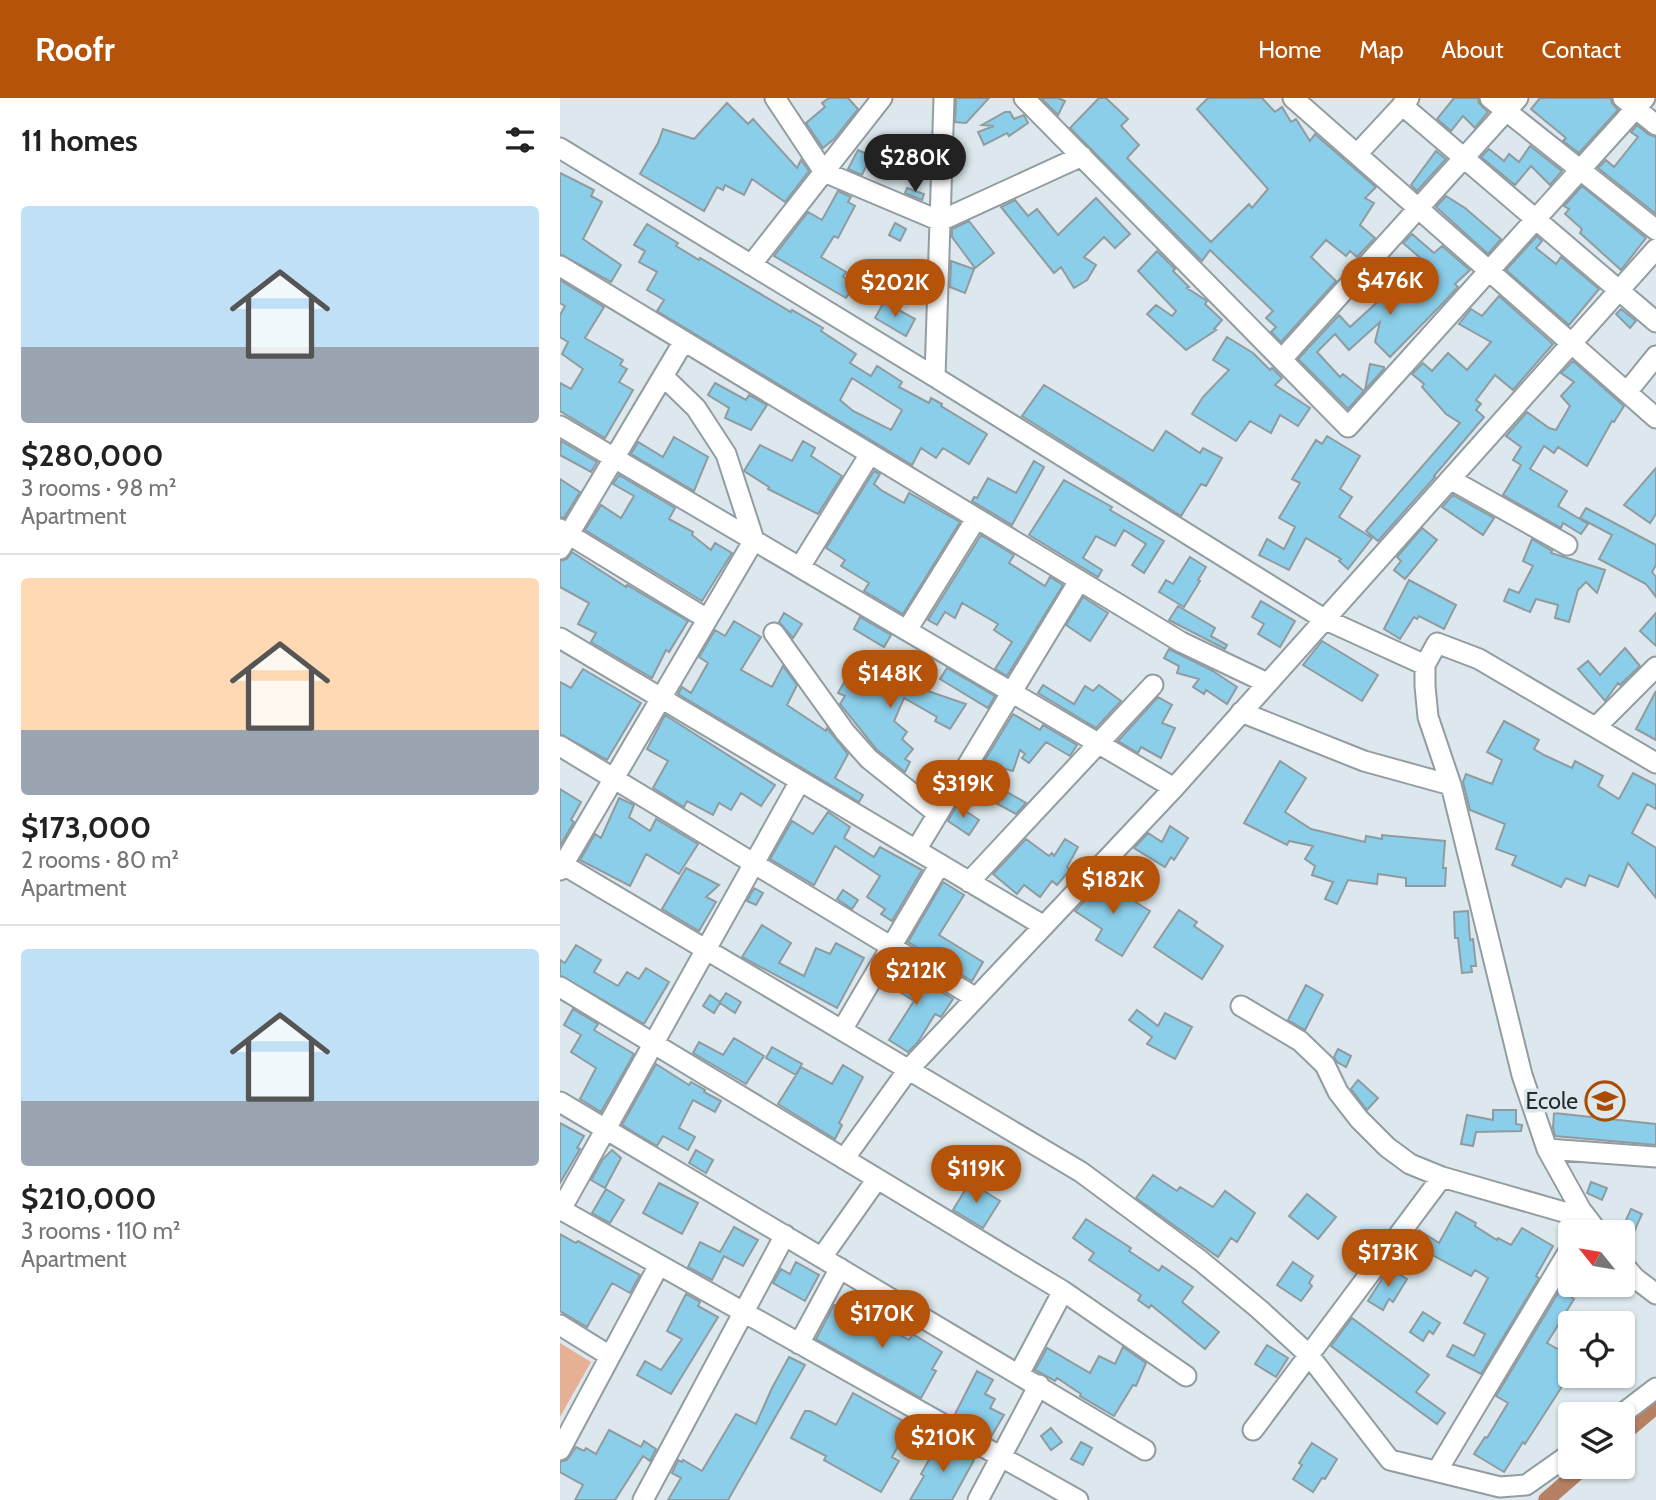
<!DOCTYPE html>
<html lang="en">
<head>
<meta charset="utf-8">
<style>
  :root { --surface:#fff; --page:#f6f6f6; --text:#222; --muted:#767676; --line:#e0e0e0; --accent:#b45309 }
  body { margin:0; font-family:Cabin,sans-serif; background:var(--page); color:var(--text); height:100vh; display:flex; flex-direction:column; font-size:26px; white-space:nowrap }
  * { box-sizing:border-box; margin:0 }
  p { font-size:23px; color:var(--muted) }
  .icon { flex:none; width:38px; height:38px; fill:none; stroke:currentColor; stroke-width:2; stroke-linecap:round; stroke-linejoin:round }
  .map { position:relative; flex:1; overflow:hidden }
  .details { display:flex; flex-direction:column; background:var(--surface); width:560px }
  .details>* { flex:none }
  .needle { width:46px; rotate:300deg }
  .fabs { position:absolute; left:998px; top:1122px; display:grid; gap:14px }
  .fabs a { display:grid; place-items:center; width:77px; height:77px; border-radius:7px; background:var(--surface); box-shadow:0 2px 5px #0004; font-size:35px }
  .price { position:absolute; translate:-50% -60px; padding:0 16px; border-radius:24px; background:var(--accent); color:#fff; font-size:23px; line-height:46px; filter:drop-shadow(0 2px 4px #0008) }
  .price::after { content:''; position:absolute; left:50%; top:42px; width:21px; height:16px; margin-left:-10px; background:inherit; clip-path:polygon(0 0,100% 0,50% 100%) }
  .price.current { background:#222; color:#fff }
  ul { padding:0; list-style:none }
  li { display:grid; align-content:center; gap:14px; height:371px; padding:0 21px }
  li+li { border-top:2px solid var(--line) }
  li span { display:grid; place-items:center; height:217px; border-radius:7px; color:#555 }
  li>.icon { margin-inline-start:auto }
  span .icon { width:126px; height:126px; fill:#fffc; stroke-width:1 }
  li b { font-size:30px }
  h2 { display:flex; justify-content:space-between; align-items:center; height:84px; padding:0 21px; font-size:30px }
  header { display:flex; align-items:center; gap:42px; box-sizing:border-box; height:98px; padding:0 35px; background:var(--accent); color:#fff }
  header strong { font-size:33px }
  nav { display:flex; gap:38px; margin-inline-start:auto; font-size:24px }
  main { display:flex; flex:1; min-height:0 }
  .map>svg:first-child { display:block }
</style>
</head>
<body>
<header>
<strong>Roofr</strong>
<nav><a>Home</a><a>Map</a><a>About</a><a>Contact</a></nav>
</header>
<main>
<section class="details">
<h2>11 homes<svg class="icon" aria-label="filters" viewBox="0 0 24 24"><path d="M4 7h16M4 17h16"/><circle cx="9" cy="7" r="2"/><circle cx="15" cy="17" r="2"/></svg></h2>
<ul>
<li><span style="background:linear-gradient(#bfe0f5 65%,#9aa5b1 0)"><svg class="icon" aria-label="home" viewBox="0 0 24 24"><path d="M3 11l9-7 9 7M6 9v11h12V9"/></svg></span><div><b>$280,000</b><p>3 rooms · 98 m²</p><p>Apartment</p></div></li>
<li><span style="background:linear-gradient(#ffd9b3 70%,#9aa5b1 0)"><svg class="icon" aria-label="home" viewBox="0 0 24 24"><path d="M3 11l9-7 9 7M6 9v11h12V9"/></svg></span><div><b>$173,000</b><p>2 rooms · 80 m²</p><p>Apartment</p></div></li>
<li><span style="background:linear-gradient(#bfe0f5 70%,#9aa5b1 0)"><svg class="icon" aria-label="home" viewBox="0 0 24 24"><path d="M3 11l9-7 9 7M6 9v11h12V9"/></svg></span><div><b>$210,000</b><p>3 rooms · 110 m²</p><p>Apartment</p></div></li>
</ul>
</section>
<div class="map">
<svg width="1096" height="1402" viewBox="0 0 1096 1402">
  <rect width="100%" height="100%" fill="#dce8ed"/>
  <!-- pitch -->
  <path fill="#e6b095" d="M0,1245l31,19 -31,55z"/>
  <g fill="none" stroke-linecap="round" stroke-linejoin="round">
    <!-- canal -->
    <path stroke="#b68065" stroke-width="16" d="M1062,1337l34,-29
      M986,1402l39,-34"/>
  </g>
  <!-- building -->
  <path fill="#8bcee9" stroke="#909ba0" stroke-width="2" fill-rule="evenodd" d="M269,0h19l10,11 -24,30 -11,9 -17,-25 19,-16 -3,-4z
    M396,0h33l-23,25 -11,-1z
    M481,0h17l7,3 -7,14z
    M539,0h7l22,21 -7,7 18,19 -12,13 84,84 38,-38 3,4 16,-19 -71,-80 11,-11h54l13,14 7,-5 9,15 5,-3 14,22 5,-7 2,2 59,51 -11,11 9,5 -14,22 15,13 -18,19 -7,-6 -4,5 -20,-16 -15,17 25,24 -55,61 -10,-10 5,-5 -10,-9 7,-7 -63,-61 -8,11 -132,-133z
    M894,0h24l1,5 9,9 -13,16 -12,-12 -12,15 -14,-12z
    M980,0h71l1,5 6,7 -39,43 -16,-12 3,-3 -35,-29z
    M167,5l21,21 5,-5 44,49 4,-8 8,11 -24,31 -33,-23 -8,16 -19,-10 -2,5 -6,-3 -13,24 -64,-37 18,-31 5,-14 31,10z
    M445,14h5l4,7 10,-4 4,8 -19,13 -2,-3 -23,12 -6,-13 16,-6 -12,-1z
    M1077,27l11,9 8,3v77l-58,-46 8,-8 8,7 24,-30 -7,-5z
    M970,48l32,25 -12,14 -19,-19 -16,19 -34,-28 8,-8 15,12 5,-7 10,8z
    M298,52l13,6 -9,19 -14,-6z
    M876,53l10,8 -29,32 -6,-6z
    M0,75l34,17 -3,6 11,6 -19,37 38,26 -10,17 -51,-28z
    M1022,88l64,52 -25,32 -41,-37 2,-4 -17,-15 4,-5 -5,-3z
    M347,90l17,6 -2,6 -17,-7z
    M278,93l13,6 -3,5 7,4 -17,32 -4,-2 -13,21 25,15 -3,5 12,7 -9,14 -72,-42 34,-44 14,8z
    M886,98l19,12 36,31 -13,15 -52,-47z
    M536,100l34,36 -15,14 -11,-11 -20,20 12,8 -9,15 -13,8 -13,-21 -7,6 -53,-66 14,-7 13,16 9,-7 21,26z
    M409,123l25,32 -19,15 -23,-31v-8z
    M335,125l11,6 -6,12 -11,-6z
    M87,126l31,19 -2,3 23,14 1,-2 91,54 1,-2 31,18 -2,3 35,23 -6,9 21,13 6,-10 25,16 -3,5 30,16 2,-5 11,6 -1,2 46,28 -18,30 -26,-16 -7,10 -15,-10 -9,17 -255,-154 7,-11 -17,-10 10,-18 -18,-10 6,-11 -11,-6zM292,280l50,32 -11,20 -38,-19 -13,-11z
    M852,136l22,19 8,-7 28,24 -15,14 3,3 -14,15 -54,55 -15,-15 5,-20 -31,28 -14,-16 -18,18 23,25 3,-3 21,17 -16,18 -50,-50 41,-44 11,12 45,-41 8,8 20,-19 -5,-5 7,-8 -22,-19z
    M977,138l5,5 -6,7 20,16 5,-7 38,32 -30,36 -63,-55z
    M597,153l18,18 -2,2 16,16 -2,1 20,13 -2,3 17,16 -8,9 2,1 -30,20 -39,-36 9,-9 16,11 4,-5 -38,-40z
    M391,163l23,8 -9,24 -15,-6z
    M324,169l12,7 -9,13 -12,-8z
    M0,182l44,27 -19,31 38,22 -3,5 7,4 -8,13 14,8 -28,48 -45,-27v-28l11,6 12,-20 -21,-15 6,-12 -8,-5v-22l5,-9 -5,-3z
    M939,198l54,48 -40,46 -18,-15 -19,25 5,4 -5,6 8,7 -50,59 1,1 -57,64 -12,-10 94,-108 -14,-9 -24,-27 2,-3 -12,-10 11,-11 9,8 16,-18 19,17 24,-28 -32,-18 12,-15 11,7z
    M324,204l31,17 -9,17 -31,-18z
    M1061,211l15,12 -6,7 -14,-14z
    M667,239l26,16 17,17 2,-2 10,10 -7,7 35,23 -12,18 -18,-11 -9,18 -21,-12 -14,20 -44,-27 11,-17 26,-27 -16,-10z
    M1013,263l51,45 -10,16 -2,-1 -25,45 -29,-19 -4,6 -10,-7 -14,23 37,22 -9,15 30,18 -7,10 -18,-11 -2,5 -58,-33 18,-30 -8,-5 8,-13 -15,-11 21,-24 22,16 7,2 14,-24 -9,-10 13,-14 -13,-9z
    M810,266l14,3v2l-19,21z
    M155,285l31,17 3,-5 18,10 -16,25 -26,-12 4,-10 -21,-13z
    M484,287l109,66 13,-20 34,22 3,-5 19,10 -16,28 -5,-2 -20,32 -159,-100z
    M767,338l33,20 -20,33 12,8 -13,20 33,21 -24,31 -9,-8 2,-2 -35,-21 -17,32 -30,-15 8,-16 17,10 11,-22 -16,-9 21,-35 -8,-4 24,-39 6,4z
    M114,339l34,20 -14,34 -63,-37 7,-12 25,15z
    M1,343l36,21 -6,10 -31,-17z
    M243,343l12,7 -4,8 31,20 -24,38 -50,-25 1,-2 -25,-16 16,-26 32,16z
    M474,363l10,6 -32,58 -40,-24 2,-4 3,1 11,-20 28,15z
    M1096,370v46l-6,9 -26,-18z
    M314,373l6,3 -6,10 7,6 23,13 5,-10 51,29 -57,92 -39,-23 5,-8 -28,-17 4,-6 -19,-12z
    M59,377l56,33 -6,11 24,13 -1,3 19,15 4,-7 17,10 -30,48 -117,-71 16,-25 20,13 13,-22 -21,-12z
    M0,381l20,13 -16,26 -4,-1z
    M504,382l48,27 -2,3 54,31 -20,32 -12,-8 14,-21 -22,-14 -9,16 -19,-10 -13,22 19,12 -4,7 -69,-42z
    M893,397l41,23 -11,17 -41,-28z
    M1026,410l70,37v20l-4,7 4,5v20l-10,-13 -47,-25 13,-24 -32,-17z
    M862,430l15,12 -32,39 -11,-9 7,-9 -4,-4z
    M421,437l33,20 -5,8 36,23 5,-9 13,8 -56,91 -12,-7 17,-27 -18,-12 4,-6 -36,-21 -7,15 -10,-6 -8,13 -9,-5z
    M972,441l20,12 -1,2 54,17 -8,23 -11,-11 -8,8 -9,32 -14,-4 3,-13 -22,-6 -6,13 -26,-11 5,-12 10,4 14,-27 -10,-5z
    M12,454l54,35 1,-2 61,36 -19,31 -3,-2 -14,28 -61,-36 5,-9 -18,-9 11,-21 -29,-16v-26l7,-2z
    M630,459l16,10 -8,13 2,1 -16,26 -25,-15 7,-12 7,4z
    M849,482l47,25 -12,24 -25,-13 -2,3 -3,-2 -14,22 -16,-10z
    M523,499l25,16 -18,28 -24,-16z
    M701,503l34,20 -15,26 -22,-13 6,-10 -12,-7z
    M618,508l37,22 -4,8 16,9 -2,4 -56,-29z
    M224,515l18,11 -9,14 -14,-16z
    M1096,515v33l-16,-15z
    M300,519l31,18 -7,12 -30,-18z
    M174,523l27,16 -20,33 31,17 11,-21 14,19 -10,20 39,26 1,-3 21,26 -13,24 28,17 -4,7 -181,-108 4,-7 9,6 17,-30 -9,-6 16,-27 10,6z
    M762,543l56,34 -16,26 -59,-36z
    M1065,550l15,18 -20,19 -2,-2 -13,18 -27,-32 10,-8 12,14z
    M609,551l44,22 24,16 -10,17 -21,-14 -2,4 -11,-7 6,-8 -22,-6 2,-7 -15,-8z
    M300,564l24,14 82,28 -16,25 -15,-8 2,-4 -33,-19 -10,23 13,11 -5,7 11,10 -8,10 5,3 -5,10 -28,-22 -37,-46 5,-8 -7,-3 11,-19 3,1z
    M387,570l48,28 -7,12 -48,-29z
    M23,571l58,34 -34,57 -47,-26v-52l11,6z
    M483,587l31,19 11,-18 8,5 6,-6 22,16 -25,27 -58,-35z
    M1096,593v49l-20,-11z
    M598,599l14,8 -10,18 13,5 -14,30 -20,-11 -3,6 -20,-12z
    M453,616l27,16 3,-5 34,20 -7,11 -24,-14 -17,21 -7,-5 3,-4 -5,-4 -7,21 -30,-8z
    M105,617l110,70 -14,21 -20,-13 -10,17 -12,-7 -6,12 -26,-14 -3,6 -31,-19 15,-27 -21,-12z
    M944,623l35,19 -5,9 10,6 28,13 3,-7 28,15 -5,10 21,13 14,-26 23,12v24l-9,-5 -15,29 24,15v50l-28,-35 -10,24 -29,-12 -4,11 -19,-8 -5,9 -49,-22 4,-9 -20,-7 9,-25 -35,-14 -7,-28 3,-8 26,10 10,-24 -15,-8z
    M720,663l26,17 -21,34 26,17 54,13 1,-6 16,3v-4l63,6 -2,27h3l-1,18h-39v-8l-28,-4 -1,10 -29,-4 -11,24 -12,-5 8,-17 -21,-7 3,-9 -10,-7 8,-13 -24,-5 -2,4 -43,-22z
    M428,683l38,22 -10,11 -35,-19z
    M0,691l21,13 -10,18 3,2 -14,24z
    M59,700l15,7 -5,12 21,14 6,-12 42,25 -19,30 -33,-20 -16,32 -50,-26 15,-26 6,4z
    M397,707l22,15 -10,15 -21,-14z
    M268,714l22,15 -6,11 30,19 6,-10 42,23 -30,51 -11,-7 4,-5 -18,-12 13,-21 -45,-30 -21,39 -44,-26 22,-38 21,13z
    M610,728l18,12 -14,22 -3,-3 -6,10 -31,-19 14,-15 14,9z
    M466,741l23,17 3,-3 2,3 11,-17 13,8 -11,20 3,3 -13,15 -5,-4 -12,16 -16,-12 -7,9 -24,-20z
    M126,770l33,17 -13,12 10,5 -17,29 -37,-22z
    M550,776l8,6 -5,8 37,23 -28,45 -26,-16 6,-11 -27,-18z
    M383,784l21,13 -25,40 44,27 -11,19 -64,-39z
    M194,790l9,5 -7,12 -9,-4z
    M283,792l15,10 -6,9 -15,-10z
    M619,812l18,12 -3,4 29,20 -21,33 -48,-32z
    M908,813l2,29 3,-1 3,27h-5l1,6 -10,1 -4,-35h-3l-1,-26z
    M202,827l29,18 -12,20 25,13 12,-28 14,6 6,-11 28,15 -27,50 -95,-51z
    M16,847l25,15 -7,12 24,14 9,-14 12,7 7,-11 23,14 -25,42 -84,-49v-15l5,3z
    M335,866l58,35 -12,18 -6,-3 -17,28 -10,10 -19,-12 25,-39 -22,-14 2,-4 -7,-5z
    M746,887l17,10 -18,35 -17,-10z
    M166,895l15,9 -6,11 -15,-10 -6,10 -11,-7 7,-11 10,7z
    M13,911l25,15 -4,6 40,24 -33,58 -21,-13 16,-31 -25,-16 10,-17 -17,-10z
    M577,912l21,16 7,-13 27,14 -17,32 -28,-15 5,-7 -23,-17z
    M174,940l30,18 -18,28 -53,-31 6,-11 24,13z
    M212,949l30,17 -6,11 -30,-17z
    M778,951l13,7 -5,11 -9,-5 -3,-5z
    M96,966l33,21 2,-3 14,8 -1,2 17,9 -6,11 -22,-12 -14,28 16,9 -7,13 -25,-14 -6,10 -35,-21z
    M283,967l20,12 -24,46 3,2 -7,14 -57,-35 23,-37 31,17z
    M798,982l20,18 -11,12 -16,-21z
    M933,1012h23v14l6,1 -1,6 -45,1 -3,14 -12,-2 6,-29 26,5z
    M994,1015l102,11v21l-101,-9 -2,-8z
    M0,1025l24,13 -7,12 3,1 -20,34z
    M52,1052l9,8 -16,30 -14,-8 12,-21z
    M136,1052l17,10 -7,13 -17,-10z
    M593,1077l24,16 3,-4 33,20 12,-16 30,22 -18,29 -6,-4 -13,19 -82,-59z
    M410,1084l30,19 -17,27 -30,-18z
    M1031,1084l16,6 -5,12 -15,-7z
    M99,1085l39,20 -16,31 -39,-21z
    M46,1091l18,11 -14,23 -18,-10z
    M747,1096l29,23 -18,22 -29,-23z
    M1071,1111l11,5 -9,20 -11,-5z
    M896,1114l20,11 -1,3 22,14 1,-2 13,7 11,-17 31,18 -17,30 3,2 -58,96 -34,-18 6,-11 21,11 11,-22 -21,-11 24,-45 -13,-8 -4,6 -61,-33 9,-13 20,13z
    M526,1121l45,29 -2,3 30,20 3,-5 31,21 -11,15 37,30 -14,17 -54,-44 -2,3 -11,-8 3,-5 -52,-35 5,-7 -21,-15z
    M174,1129l24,13 -15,26 -19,-10 -12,24 -24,-13 12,-25 20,10z
    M0,1136l16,9 2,-2 62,34 -10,18 -18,-10 -25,44 -27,-16z
    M236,1164l23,13 -14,26 -32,-18 8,-14 9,5z
    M733,1164l20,14 -4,7 3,3 -11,15 -24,-16z
    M829,1170l18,11 -14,23 -4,-3 -6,11 -15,-9z
    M1000,1192l14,9 -27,44 23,13v18l-45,70 -2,-2 -19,30 -30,-18 11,-17 2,1 21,-35 -12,-7z
    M126,1196l14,8 -2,4 20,11 -47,77 -34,-19 8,-14 16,9 21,-31 -15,-8z
    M274,1207l42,22 3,-4 30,17 4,-6 29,18 -10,17 4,2 -15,27 -105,-59z
    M863,1214l17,11 -7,11 -4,-3 -6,10 -13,-9z
    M792,1220l77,57 -13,17 29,21 -8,11 -106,-78z
    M707,1247l21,13 -12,19 -21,-13z
    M563,1249l23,16 -10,23 -3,-1 -19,31 -34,-20 1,-2 -24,-16 -2,3 -20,-11 12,-22 43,25 9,-17 16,8z
    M229,1259l16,8 -77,135h-60l13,-22 -9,-5 6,-13 4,2 1,-2 19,11 34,-57 20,10 16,-36z
    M417,1273l16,9 -8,14 10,5 -5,9 14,7 -13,22 -37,-21z
    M293,1295l57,32 -18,32 7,4 -18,31 -57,-32 2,-4 -35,-18 14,-27h5l26,14z
    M491,1330l11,14 -11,8 -10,-14z
    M49,1332l32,17 3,-6 12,8 -6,12 -7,-5 -28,44h-40l8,-15 -23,-13v-10l7,-2 9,-13 8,4 2,-3 10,6z
    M380,1342l34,20 -22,40h-42l14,-24 -3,-2z
    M521,1344l11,6 -9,17 -12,-6z
    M752,1345l25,16 -12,20 -3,-1 -9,14 -20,-13 9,-14 -3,-2z"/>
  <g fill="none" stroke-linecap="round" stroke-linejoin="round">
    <!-- minor casing -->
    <g stroke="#929da2" stroke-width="23">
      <path id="minor" d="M215,0l49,74 116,49 142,-65
        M464,0l324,329 297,-329
        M733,0l363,320
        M930,0l166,132
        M1063,0l33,27
        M842,7l254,217
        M0,50l375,229 389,242 101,46
        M797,56l52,-56
        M191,167l131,-167
        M0,168l621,376 86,41
        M722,261l236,-261
        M375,279l9,-279
        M1067,294l29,-36
        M0,328l614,362
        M890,381l117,66
        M0,431l147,90
        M0,451l124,-208
        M240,469l70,-113
        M347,532l69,-111
        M214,535l71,99 24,27 69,55
        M0,540l484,288
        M681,614l123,49 87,24
        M1036,629l60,-60
        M0,648l416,252
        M356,752l163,-269
        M0,765l521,309 120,89 58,48 49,45 82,106 110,27 26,-2 44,-31
        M0,772l194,-330 -28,-86 -30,-46 -33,-32
        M409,784l184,-197
        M0,889l503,304 123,85
        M681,908l59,35 25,24 13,27 21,27 28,28 23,17 32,13 146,42 -8,13
        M282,932l98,-166
        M0,1004l585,348
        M987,1051l109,8
        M284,1061l64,-89 266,-282 482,-539
        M0,1111l518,291
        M0,1113l240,-430
        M1038,1134l-17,-22 -34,-61 -25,-74 -71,-290 -23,-68 -3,-31v-21l12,-22 42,16 177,104
        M262,1159l55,-78
        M1062,1165l13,15 21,16
        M0,1227l50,31
        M239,1246l41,-76
        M459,1276l44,-83
        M1062,1316l34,-26
        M693,1332l189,-253
        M0,1352l99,-185
        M877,1373l133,-222
        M83,1402l142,-265
        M418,1402l61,-115"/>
    </g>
    <!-- minor -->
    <use href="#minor" stroke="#fff" stroke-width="19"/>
  </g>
  <!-- icons -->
  <defs>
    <g id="school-ring" transform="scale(2.0125)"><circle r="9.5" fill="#dce8ed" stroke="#ab4b00" stroke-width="1.5"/><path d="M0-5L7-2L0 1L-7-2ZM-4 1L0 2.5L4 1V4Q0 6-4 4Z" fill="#ab4b00"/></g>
  </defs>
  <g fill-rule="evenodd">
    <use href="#school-ring" x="1045" y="1003"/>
  </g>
  <g text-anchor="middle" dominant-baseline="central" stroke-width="7" stroke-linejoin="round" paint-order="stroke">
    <!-- poi labels -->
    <g font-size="23" fill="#252a2b" stroke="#dce8ed" text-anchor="end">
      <text x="1018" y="1003">Ecole</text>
    </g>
  </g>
</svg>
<div class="fabs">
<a><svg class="needle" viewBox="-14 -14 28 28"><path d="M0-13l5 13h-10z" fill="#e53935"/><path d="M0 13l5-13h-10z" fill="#767676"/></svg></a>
<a><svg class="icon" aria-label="locate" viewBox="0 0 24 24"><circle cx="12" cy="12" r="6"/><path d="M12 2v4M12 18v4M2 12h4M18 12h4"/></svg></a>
<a><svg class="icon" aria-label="layers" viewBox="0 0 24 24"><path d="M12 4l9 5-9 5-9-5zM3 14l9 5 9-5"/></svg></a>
</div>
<b class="price current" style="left:355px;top:96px">$280K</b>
<b class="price" style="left:830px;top:219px">$476K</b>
<b class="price" style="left:335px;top:221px">$202K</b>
<b class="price" style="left:330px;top:612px">$148K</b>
<b class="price" style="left:403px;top:722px">$319K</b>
<b class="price" style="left:553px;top:818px">$182K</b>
<b class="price" style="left:356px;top:909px">$212K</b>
<b class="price" style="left:416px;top:1107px">$119K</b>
<b class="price" style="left:828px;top:1191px">$173K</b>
<b class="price" style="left:322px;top:1252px">$170K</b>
<b class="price" style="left:383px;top:1376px">$210K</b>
</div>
</main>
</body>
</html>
